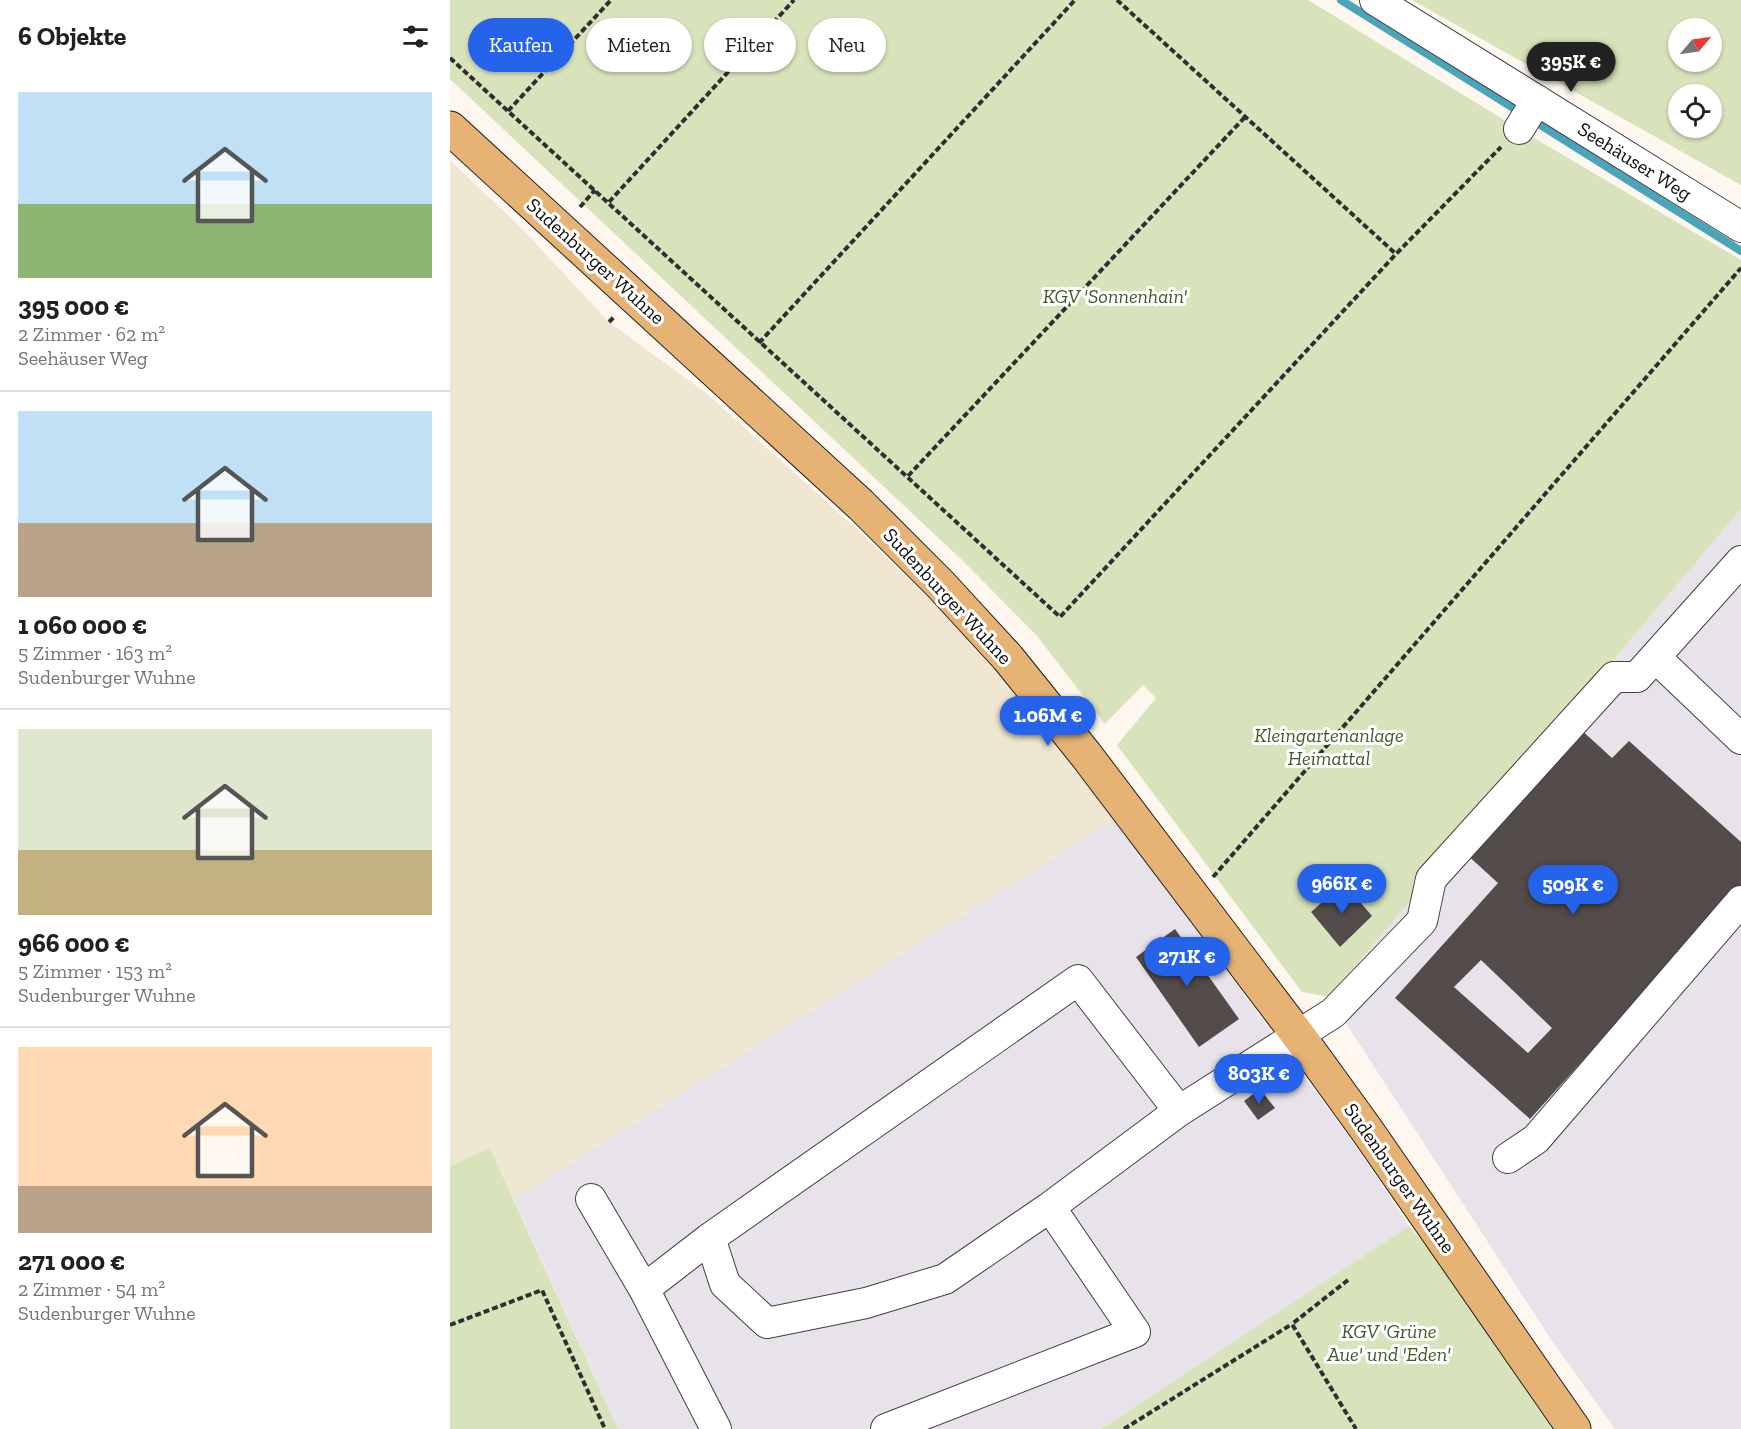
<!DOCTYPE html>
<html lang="de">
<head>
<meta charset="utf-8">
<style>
  :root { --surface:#fff; --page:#f2f2f2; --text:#202124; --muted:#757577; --line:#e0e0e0; --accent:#2563eb }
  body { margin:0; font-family:"Zilla Slab",serif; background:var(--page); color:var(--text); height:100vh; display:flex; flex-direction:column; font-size:22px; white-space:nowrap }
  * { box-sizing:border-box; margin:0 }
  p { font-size:20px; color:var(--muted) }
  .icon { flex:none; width:33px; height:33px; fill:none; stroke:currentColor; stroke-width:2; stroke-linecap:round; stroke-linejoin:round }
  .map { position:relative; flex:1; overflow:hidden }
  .side { display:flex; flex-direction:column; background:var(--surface); width:450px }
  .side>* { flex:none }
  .hud { position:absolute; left:18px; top:18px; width:570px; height:54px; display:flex; gap:12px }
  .needle { width:39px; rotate:61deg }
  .controls { position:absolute; left:1218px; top:18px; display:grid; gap:12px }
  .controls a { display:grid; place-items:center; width:54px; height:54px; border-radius:50%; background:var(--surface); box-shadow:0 2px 4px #0004; font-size:30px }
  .price { position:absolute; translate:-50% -51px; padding:0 14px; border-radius:21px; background:var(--accent); color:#fff; font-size:20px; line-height:39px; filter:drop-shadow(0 2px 3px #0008) }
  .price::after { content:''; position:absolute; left:50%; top:36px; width:18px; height:14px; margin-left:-9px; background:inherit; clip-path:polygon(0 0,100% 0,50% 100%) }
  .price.selected { background:#222; color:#fff }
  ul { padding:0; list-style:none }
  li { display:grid; align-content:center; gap:12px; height:318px; padding:0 18px }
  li+li { border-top:2px solid var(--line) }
  li span { display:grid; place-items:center; height:186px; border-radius:0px; color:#555 }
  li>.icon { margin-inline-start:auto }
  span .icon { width:108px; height:108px; fill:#fffc; stroke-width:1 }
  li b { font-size:26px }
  h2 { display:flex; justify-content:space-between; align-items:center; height:72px; padding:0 18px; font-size:26px }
  .chip { padding:0 21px; border-radius:27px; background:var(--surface); box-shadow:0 2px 4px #0004; font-size:21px; line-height:54px }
  .chip.selected { background:var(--accent); color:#fff }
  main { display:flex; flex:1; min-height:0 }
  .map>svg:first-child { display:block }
</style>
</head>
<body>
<main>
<section class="side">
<h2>6 Objekte<svg class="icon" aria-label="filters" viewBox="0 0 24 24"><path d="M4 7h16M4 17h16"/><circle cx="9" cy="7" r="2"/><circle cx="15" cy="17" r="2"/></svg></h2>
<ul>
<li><span style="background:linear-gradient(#bfe0f5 60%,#8fb573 0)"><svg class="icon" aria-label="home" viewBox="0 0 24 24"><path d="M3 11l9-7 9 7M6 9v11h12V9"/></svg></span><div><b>395 000 €</b><p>2 Zimmer · 62 m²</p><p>Seehäuser Weg</p></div></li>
<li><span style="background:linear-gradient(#bfe0f5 60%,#b9a48a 0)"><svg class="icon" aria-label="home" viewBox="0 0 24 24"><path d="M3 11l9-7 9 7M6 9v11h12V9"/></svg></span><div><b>1 060 000 €</b><p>5 Zimmer · 163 m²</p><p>Sudenburger Wuhne</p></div></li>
<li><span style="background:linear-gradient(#dfe7d0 65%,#c2b280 0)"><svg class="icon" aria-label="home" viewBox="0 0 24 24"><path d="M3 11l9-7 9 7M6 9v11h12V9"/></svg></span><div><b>966 000 €</b><p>5 Zimmer · 153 m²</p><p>Sudenburger Wuhne</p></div></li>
<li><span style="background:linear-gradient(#ffd9b3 75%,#b9a48a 0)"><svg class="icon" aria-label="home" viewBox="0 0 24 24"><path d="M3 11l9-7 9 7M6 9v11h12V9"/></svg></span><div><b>271 000 €</b><p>2 Zimmer · 54 m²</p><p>Sudenburger Wuhne</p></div></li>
</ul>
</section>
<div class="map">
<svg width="1291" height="1429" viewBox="0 0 1291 1429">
  <rect width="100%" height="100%" fill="#fdf7ef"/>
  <!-- industrial -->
  <path fill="#e8e2ea" d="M1291,509v920h-126l-63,-88 -223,-344z
    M665,819l242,329 52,78 -308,203h-483l-104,-230z"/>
  <!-- farmland -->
  <path fill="#f0e7d2" d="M0,160l74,71 85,91 97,71 156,141 114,110 139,175 -601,380 -24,-50 -40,17z"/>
  <!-- green -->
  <path fill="#d8e3bc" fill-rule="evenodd" d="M0,0h858l211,129 222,131v249l-412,488 -27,-5 -185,-247 39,-47 -13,-13 -38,39 -68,-88 -74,-75 -513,-482z
    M963,0h328v185l-329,-185zM1262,28v34h-34v-34zM1262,94v34h-34v-34z
    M40,1148l128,281h-168v-263z
    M959,1226l21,24 122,179h-451z"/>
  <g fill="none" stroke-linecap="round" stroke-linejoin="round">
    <!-- stream -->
    <path stroke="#4aa5bb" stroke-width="8" d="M891,0l400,251"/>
  </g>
  <!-- building -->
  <path fill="#544c4a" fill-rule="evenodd" d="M1128,727l34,31 17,-17 112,101v43l-211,234 -135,-121 103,-115 -34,-31zM1031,960l71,68 -24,25 -74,-66z
    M894,883l28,33 -32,31 -29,-35z
    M725,929l64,90 -40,28 -63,-90z
    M810,1089l15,19 -17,12 -14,-19z"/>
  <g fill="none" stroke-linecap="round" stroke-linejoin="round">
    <!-- minor casing -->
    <g stroke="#404040" stroke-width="32">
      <path id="minor" d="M925,0l366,227
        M1069,129l18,-29
        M1205,657l86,82
        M1058,1158l28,-19 205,-238
        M141,1199l53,90 72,140
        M260,1238l15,46 42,39 99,-20 79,-24 105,-72 129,-96 154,-98 89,-92 9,-42 183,-202h23l104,-116
        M194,1289l66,-51 368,-258 101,131
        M436,1429l249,-97 -85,-125"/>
    </g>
    <!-- major casing -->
    <g stroke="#1e1e1e" stroke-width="35">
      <path id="major" d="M0,128l411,377 79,79 68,74 78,97 212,280 68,94 208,300"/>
    </g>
    <!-- path -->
    <path stroke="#2f2f2f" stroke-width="4" stroke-dasharray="6 3" stroke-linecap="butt" d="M667,0l279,254
      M0,58l610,559 336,-363 105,-107
      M58,111l103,-111
      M159,202l185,-202
      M130,207l15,-17
      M159,322l6,-6
      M309,343l316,-343
      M458,476l337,-359
      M763,877l528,-609
      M898,1280l-56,44 64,105
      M0,1325l92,-35 63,139
      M674,1429l168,-105"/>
    <!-- minor -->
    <use href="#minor" stroke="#fff" stroke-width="30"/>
    <!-- major -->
    <use href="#major" stroke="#e6b375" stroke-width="33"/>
  </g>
  <g text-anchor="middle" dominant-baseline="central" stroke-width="6" stroke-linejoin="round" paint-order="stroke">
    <!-- street labels -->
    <g font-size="20" fill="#0d0d0d" stroke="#fff">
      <text transform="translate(1185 161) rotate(32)">Seehäuser Weg</text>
      <text transform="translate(146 261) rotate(42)">Sudenburger Wuhne</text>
      <text transform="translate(498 596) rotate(47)">Sudenburger Wuhne</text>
      <text transform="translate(950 1178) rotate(55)">Sudenburger Wuhne</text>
    </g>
    <!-- park labels -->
    <g font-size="20" font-style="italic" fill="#3c5b26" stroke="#fff">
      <text x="665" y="296">KGV 'Sonnenhain'</text>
      <text x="879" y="735">Kleingartenanlage<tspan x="879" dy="23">Heimattal</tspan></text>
      <text x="939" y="1331">KGV 'Grüne<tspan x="939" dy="23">Aue' und 'Eden'</tspan></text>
    </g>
  </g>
</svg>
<div class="controls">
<a><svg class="needle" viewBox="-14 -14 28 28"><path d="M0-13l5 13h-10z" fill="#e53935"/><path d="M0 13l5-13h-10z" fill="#757577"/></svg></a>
<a><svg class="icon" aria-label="locate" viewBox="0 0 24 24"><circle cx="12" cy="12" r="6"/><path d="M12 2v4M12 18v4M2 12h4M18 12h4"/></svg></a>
</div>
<b class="price selected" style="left:1121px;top:93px">395K €</b>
<b class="price" style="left:598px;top:747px">1.06M €</b>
<b class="price" style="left:892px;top:915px">966K €</b>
<b class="price" style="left:1123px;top:916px">509K €</b>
<b class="price" style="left:737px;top:988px">271K €</b>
<b class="price" style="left:809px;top:1105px">803K €</b>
<div class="hud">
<a class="chip selected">Kaufen</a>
<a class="chip">Mieten</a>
<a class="chip">Filter</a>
<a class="chip">Neu</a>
</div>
</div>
</main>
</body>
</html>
